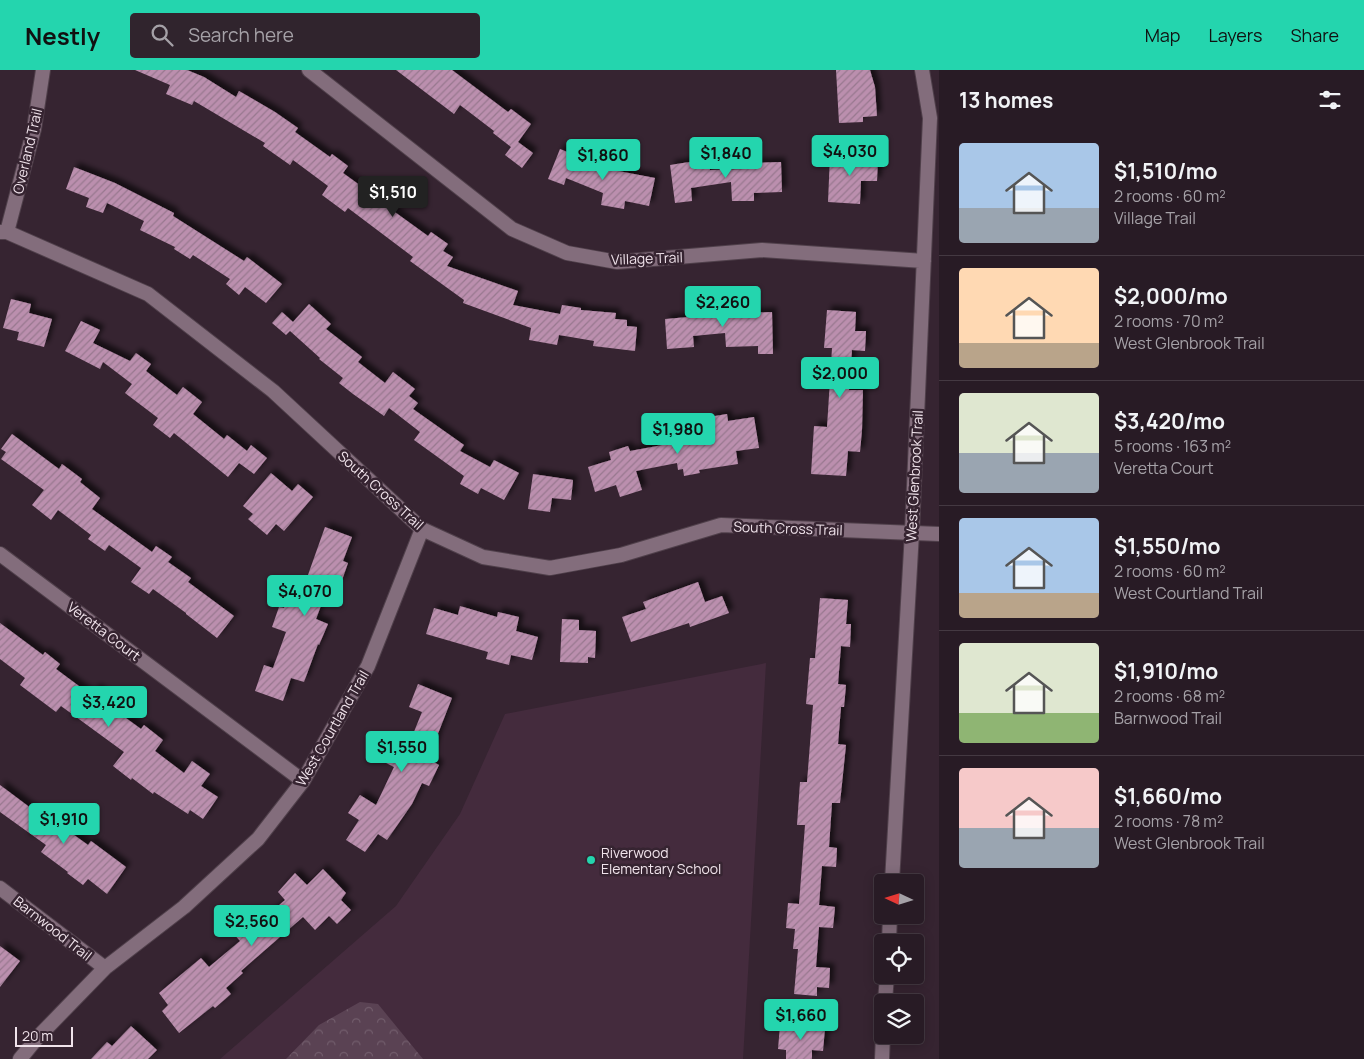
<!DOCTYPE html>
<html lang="en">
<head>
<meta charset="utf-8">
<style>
  :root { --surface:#281b25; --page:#30242d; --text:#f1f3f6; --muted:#a5a1a7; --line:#443942; --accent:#24d5ae }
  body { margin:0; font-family:Manrope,sans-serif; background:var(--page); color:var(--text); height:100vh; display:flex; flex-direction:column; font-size:19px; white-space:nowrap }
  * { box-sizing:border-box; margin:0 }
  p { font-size:16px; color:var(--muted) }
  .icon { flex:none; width:28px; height:28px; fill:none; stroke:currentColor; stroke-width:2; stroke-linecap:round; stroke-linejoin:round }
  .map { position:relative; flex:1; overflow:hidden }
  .details { display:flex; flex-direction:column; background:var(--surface); width:425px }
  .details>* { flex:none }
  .needle { width:32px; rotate:274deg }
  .buttons { position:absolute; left:874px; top:804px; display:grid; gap:10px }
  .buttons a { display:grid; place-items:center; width:50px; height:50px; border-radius:5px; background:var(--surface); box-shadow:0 2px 12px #0003,0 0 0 1px var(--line); font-size:25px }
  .scale { position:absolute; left:15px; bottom:12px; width:58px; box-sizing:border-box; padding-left:5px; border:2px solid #f0e3eb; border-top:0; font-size:14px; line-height:18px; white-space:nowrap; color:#f0e3eb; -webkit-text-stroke:4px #362431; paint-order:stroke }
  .price { position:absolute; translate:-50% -42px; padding:0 11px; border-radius:5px; background:var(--accent); color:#111; font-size:16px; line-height:32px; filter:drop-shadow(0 1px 2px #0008) }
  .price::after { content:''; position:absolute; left:50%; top:30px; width:15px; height:11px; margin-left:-8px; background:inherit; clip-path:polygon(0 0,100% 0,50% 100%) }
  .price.active { background:#222; color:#fff }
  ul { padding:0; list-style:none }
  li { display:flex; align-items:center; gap:15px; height:125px; padding:0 20px }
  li+li { border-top:1px solid var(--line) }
  li span { display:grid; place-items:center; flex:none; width:140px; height:100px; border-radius:5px; color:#555 }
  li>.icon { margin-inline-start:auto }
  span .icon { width:60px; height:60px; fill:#fffc; stroke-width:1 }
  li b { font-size:21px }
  h2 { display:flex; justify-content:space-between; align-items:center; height:60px; padding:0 20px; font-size:21px }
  header { display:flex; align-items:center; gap:30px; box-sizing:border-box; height:70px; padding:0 25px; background:var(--accent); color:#111 }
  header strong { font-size:24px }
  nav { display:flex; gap:28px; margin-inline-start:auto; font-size:18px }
  .search { width:350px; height:45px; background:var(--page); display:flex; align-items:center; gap:12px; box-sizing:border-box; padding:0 18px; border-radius:5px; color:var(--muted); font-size:19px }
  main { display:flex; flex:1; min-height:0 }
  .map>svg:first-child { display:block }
</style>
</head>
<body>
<header>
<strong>Nestly</strong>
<div class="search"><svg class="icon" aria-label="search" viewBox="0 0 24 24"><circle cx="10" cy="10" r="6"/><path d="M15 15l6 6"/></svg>Search here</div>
<nav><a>Map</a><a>Layers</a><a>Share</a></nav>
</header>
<main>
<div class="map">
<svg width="939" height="989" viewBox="0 0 939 989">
  <defs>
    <pattern id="park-crowns" width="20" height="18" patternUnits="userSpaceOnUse" patternTransform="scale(1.25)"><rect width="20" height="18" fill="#5a4253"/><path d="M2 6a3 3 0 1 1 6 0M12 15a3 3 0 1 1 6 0" fill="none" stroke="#725d6c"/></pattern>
    <pattern id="building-hatch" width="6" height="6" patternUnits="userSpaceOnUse" patternTransform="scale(1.25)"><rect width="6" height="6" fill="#bb8fae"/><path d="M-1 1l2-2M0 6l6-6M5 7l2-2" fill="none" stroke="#98788f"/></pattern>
    <filter id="shadow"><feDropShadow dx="4.5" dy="-4.5" stdDeviation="2.5" flood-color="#0009"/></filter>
  </defs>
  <rect width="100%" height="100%" fill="#362431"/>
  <!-- built -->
  <path fill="#442b3d" d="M766,593l-23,396h-523l176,-153 64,-92 45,-100z"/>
  <!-- park -->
  <path fill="url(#park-crowns)" d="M360,932l18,2 45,55h-137l33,-34z"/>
  <!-- building -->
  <path fill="url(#building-hatch)" filter="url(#shadow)" d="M135,0h52l17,7 32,20 3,-6 36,21 23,16 -3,4 35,25 2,-3 16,12 -5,7 36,26 4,-5 13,10 -4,6 36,26 3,-4 17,12 -5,7 10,6 -6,9 71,25 -5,14 47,9 2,-9 19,3v2l35,3 -1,6 12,1v6l10,1 -2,24 -42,-5 1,-5 -35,-6 -2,10 -28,-5 2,-12 -68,-25 1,-3 -54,-39 3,-4 -65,-49 -3,4 -23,-17 6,-9 -35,-26 -3,5 -27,-19 2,-3 -71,-42 -2,4 -26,-11 4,-9z
    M396,0h56l56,42 3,-3 20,15 -13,18 15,11 -11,15 -17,-13 6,-8 -18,-14 1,-2 -34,-26 -6,9z
    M836,0h34l5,17 2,29 -14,1v5l-24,1z
    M560,79l48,20 47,9 -6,28 -24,-5 -1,8 -23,-4 2,-12 -37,-15 -2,7 -16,-6z
    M830,85l48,3 -1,23h-16l-1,23 -32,-2z
    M709,89l1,11 39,-1v-6l32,-1 1,30 -28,1v8h-22l-1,-19 -40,6 1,13 -17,2 -5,-38z
    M74,97l41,16 59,30 -1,3 71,45 3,-4 35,27 -16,19 -21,-16 -6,8 -13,-11 4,-5 -37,-24 -3,4 -16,-10 1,-2 -35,-17 4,-9 -37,-18 -4,10 -17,-6 3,-9 -23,-9z
    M11,229l20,5 -2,9 23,6 -8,28 -27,-7 2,-8 -16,-4z
    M309,234l22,20 -5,5 36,28 -4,5 27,21 8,-11 22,17 -6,7 9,7 -5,6 51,36 -4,6 30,16 4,-7 25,13 -15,27 -23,-12 -3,6 -18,-10 4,-8 -50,-36 6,-8 -31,-24 -5,8 -31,-22 -14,-11 4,-5 -24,-19 1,-1 -30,-27 -4,4 -14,-12 10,-11 11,10z
    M745,234v9l27,-1 1,42h-15v-8l-32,1 -1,-14 -32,3 1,11 -27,2 -2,-30 24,-2 -1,-9z
    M827,240l29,2 -1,19h11l-1,20 -13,-1 -3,40h14l-1,40 -2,22 -12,-1 -2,25 -35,-2 3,-48 13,1 5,-79h-8z
    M81,251l19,9 -7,13 37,18 6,-8 15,11 -5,7 31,24 6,-8 19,15 -9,12 31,25 3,-4 20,16 4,-6 16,13 -13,16 -15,-11 -11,14 -54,-44 -4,5 -17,-13 5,-7 -33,-25 7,-9 -29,-22 -3,7 -35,-18z
    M727,344l1,7 26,-4 5,31 -23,3 2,13 -39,6 1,3 -16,3 -1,-7 -5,1 -1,-7 -41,8 6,19 -22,7 -4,-12 -21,7 -7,-25 23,-7 -2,-8 19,-6 2,5 81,-15 -2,-19z
    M12,364l47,35 3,-5 20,15 -2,3 20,16 -8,11 60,43 4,-6 16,11 -4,5 23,16 -3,4 46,34 -17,22 -31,-24v-1l-33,-24 -4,5 -18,-12 10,-14 -32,-23 -4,6 -17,-12 3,-4 -33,-25 -7,10 -19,-15 12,-15 -43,-31 5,-7 -5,-3z
    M271,403l21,18 6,-7 15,13 -29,34 -8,-7 -9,11 -19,-16 5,-5 -10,-8z
    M533,404l40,6 -2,20 -19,-2 -2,14 -22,-3z
    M325,457l27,10 -9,24 5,2 -7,20 -10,-4 -15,40 12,5 -9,21 -1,-1 -14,38 -13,-4 -8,23 -28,-10 9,-26 9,3 13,-36 -14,-5 7,-20 5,1 8,-23 11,4z
    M698,512l7,20 17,-6 7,17 -39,14 -1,-4 -58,19 -9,-25 24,-8 -3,-7z
    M820,528l28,2 -2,24h5l-1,23 -9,-1 -3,38 8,1 -2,22h-3l-3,37 8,1 -6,58h-8l-3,44 8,1 -1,19 -14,-1 -3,39 16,2 -2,21 -14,-1 -3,40 14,1 -1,20 -12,-1v9l-23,-2 4,-45h-5l2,-20 -9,-1 2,-25 11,1 6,-79h-8l3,-43h7l6,-77 -7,-1 4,-46h5z
    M460,536l37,11 1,-5 21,5 -3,14 22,6 -6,23 -21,-5 -2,10 -23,-6 2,-7 -62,-18 8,-26 24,7z
    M562,549l17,1v10l17,1 -1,27 -7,-1v6l-28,-1z
    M0,553l43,32 2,-3 15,12 -4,5 35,26 5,-7 16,12 -4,5 33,24 3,-4 19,15 -8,11 29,22 8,-12 18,13 -9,12 17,11 -15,22 -13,-9 -2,4 -34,-22 -1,2 -21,-16 -1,2 -18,-14 11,-14 -63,-46 -5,6 -36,-27 5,-7 -25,-19z
    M418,614l34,14 -24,61 11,6 -10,21 -7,-3 -10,21 -25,36 -9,-6 -13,18 -19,-12 13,-20 -11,-7 12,-18 16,10 18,-38 -12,-6 10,-20 15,8 15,-37 -13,-5z
    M0,715l36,27 2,-3 50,36 3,-4 35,26 -19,27 -19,-15 -5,6 -16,-12 1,-1 -27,-20 5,-7 -46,-33z
    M323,799l23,24 -5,7 10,10 -14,14 -8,-8 -14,14 -12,-13 -62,54 2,2 -17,15 5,6 -16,14 -2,-2 -34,27 -17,-22 6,-6 -9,-12 42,-35 8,9 31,-26 -8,-9 17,-14 7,7 29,-25 -7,-8 17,-19 12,12z
    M0,876l20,15 -20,26z
    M780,955l45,3 -2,23 -11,-1v9h-26v-9l-8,-1z
    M131,956l26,24 -9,9h-57l16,-17 5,4z"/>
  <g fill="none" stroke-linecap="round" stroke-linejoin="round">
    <!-- minor casing -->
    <g stroke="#50404b" stroke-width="16">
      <path id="minor" d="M309,0l203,159 55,24 50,9 145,-12 162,11
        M0,162h7l141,62 125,97 149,138 61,28 67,11 71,-13 100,-30 218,9
        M7,162l27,-103 9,-59
        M0,484l303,227
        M892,812l20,-350 18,-414 -8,-48
        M0,818l105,80
        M889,872l1,-27
        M885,932l2,-27
        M20,989l17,-21 68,-70 79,-61 74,-68 45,-58 65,-115 54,-137
        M882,989l1,-24"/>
    </g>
    <!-- minor -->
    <use href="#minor" stroke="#836d7c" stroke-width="14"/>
  </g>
  <!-- markers -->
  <circle fill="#24d5ae" stroke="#362431" stroke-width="2" cx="591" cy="790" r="5"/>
  <g text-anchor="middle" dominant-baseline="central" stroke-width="5" stroke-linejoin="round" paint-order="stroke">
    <!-- street labels -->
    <g font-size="14" fill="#f0e3eb" stroke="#362431">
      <text transform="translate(27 81) rotate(-77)">Overland Trail</text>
      <text transform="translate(647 188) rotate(-2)">Village Trail</text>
      <text transform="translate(914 406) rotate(-87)">West Glenbrook Trail</text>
      <text transform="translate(381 420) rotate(42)">South Cross Trail</text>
      <text transform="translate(788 458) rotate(2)">South Cross Trail</text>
      <text transform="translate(104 561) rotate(37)">Veretta Court</text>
      <text transform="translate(332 658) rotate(-60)">West Courtland Trail</text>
      <text transform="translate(53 858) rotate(38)">Barnwood Trail</text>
    </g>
    <!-- poi labels -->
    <g font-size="14" fill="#f0e3eb" stroke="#362431" text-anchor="start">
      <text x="601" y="782">Riverwood<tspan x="601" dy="16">Elementary School</tspan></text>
    </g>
  </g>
</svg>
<div class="buttons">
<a><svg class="needle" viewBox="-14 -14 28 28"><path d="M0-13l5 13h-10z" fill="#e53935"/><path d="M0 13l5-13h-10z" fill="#a5a1a7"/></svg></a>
<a><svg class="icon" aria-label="locate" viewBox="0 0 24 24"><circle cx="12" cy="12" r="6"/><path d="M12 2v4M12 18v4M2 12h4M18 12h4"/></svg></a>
<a><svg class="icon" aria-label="layers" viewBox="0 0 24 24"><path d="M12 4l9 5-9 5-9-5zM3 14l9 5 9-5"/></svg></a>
</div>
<div class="scale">20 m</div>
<b class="price" style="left:850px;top:107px">$4,030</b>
<b class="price" style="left:726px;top:109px">$1,840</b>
<b class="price" style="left:603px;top:111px">$1,860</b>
<b class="price active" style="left:393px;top:148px">$1,510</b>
<b class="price" style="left:723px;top:258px">$2,260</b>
<b class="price" style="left:840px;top:329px">$2,000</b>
<b class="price" style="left:678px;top:385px">$1,980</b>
<b class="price" style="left:305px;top:547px">$4,070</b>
<b class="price" style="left:109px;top:658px">$3,420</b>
<b class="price" style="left:402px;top:703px">$1,550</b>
<b class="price" style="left:64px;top:775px">$1,910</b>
<b class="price" style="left:252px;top:877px">$2,560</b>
<b class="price" style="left:801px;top:971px">$1,660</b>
</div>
<section class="details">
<h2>13 homes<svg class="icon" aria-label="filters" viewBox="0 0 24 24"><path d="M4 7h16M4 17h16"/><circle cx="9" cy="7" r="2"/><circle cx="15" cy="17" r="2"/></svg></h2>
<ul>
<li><span style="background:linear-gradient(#a9c7e8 65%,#9aa5b1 0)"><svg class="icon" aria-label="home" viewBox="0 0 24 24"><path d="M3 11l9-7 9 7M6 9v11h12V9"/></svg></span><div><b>$1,510/mo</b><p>2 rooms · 60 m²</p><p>Village Trail</p></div></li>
<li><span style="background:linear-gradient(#ffd9b3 75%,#b9a48a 0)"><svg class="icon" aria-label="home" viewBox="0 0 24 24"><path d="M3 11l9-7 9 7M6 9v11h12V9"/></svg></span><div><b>$2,000/mo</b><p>2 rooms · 70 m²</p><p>West Glenbrook Trail</p></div></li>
<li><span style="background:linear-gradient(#dfe7d0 60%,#9aa5b1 0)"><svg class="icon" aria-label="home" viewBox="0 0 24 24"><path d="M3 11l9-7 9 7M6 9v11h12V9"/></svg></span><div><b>$3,420/mo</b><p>5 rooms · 163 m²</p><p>Veretta Court</p></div></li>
<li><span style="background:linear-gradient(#a9c7e8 75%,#b9a48a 0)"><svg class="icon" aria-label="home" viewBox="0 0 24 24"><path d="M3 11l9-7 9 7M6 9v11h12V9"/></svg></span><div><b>$1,550/mo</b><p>2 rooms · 60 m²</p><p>West Courtland Trail</p></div></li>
<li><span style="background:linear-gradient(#dfe7d0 70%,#8fb573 0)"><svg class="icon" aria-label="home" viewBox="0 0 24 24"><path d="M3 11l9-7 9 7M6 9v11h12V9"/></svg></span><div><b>$1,910/mo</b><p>2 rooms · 68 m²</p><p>Barnwood Trail</p></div></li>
<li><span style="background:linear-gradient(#f6c9c9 60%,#9aa5b1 0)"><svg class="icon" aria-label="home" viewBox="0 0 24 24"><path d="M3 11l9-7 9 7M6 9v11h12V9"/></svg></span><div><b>$1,660/mo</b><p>2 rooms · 78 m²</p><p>West Glenbrook Trail</p></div></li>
</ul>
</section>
</main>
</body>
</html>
